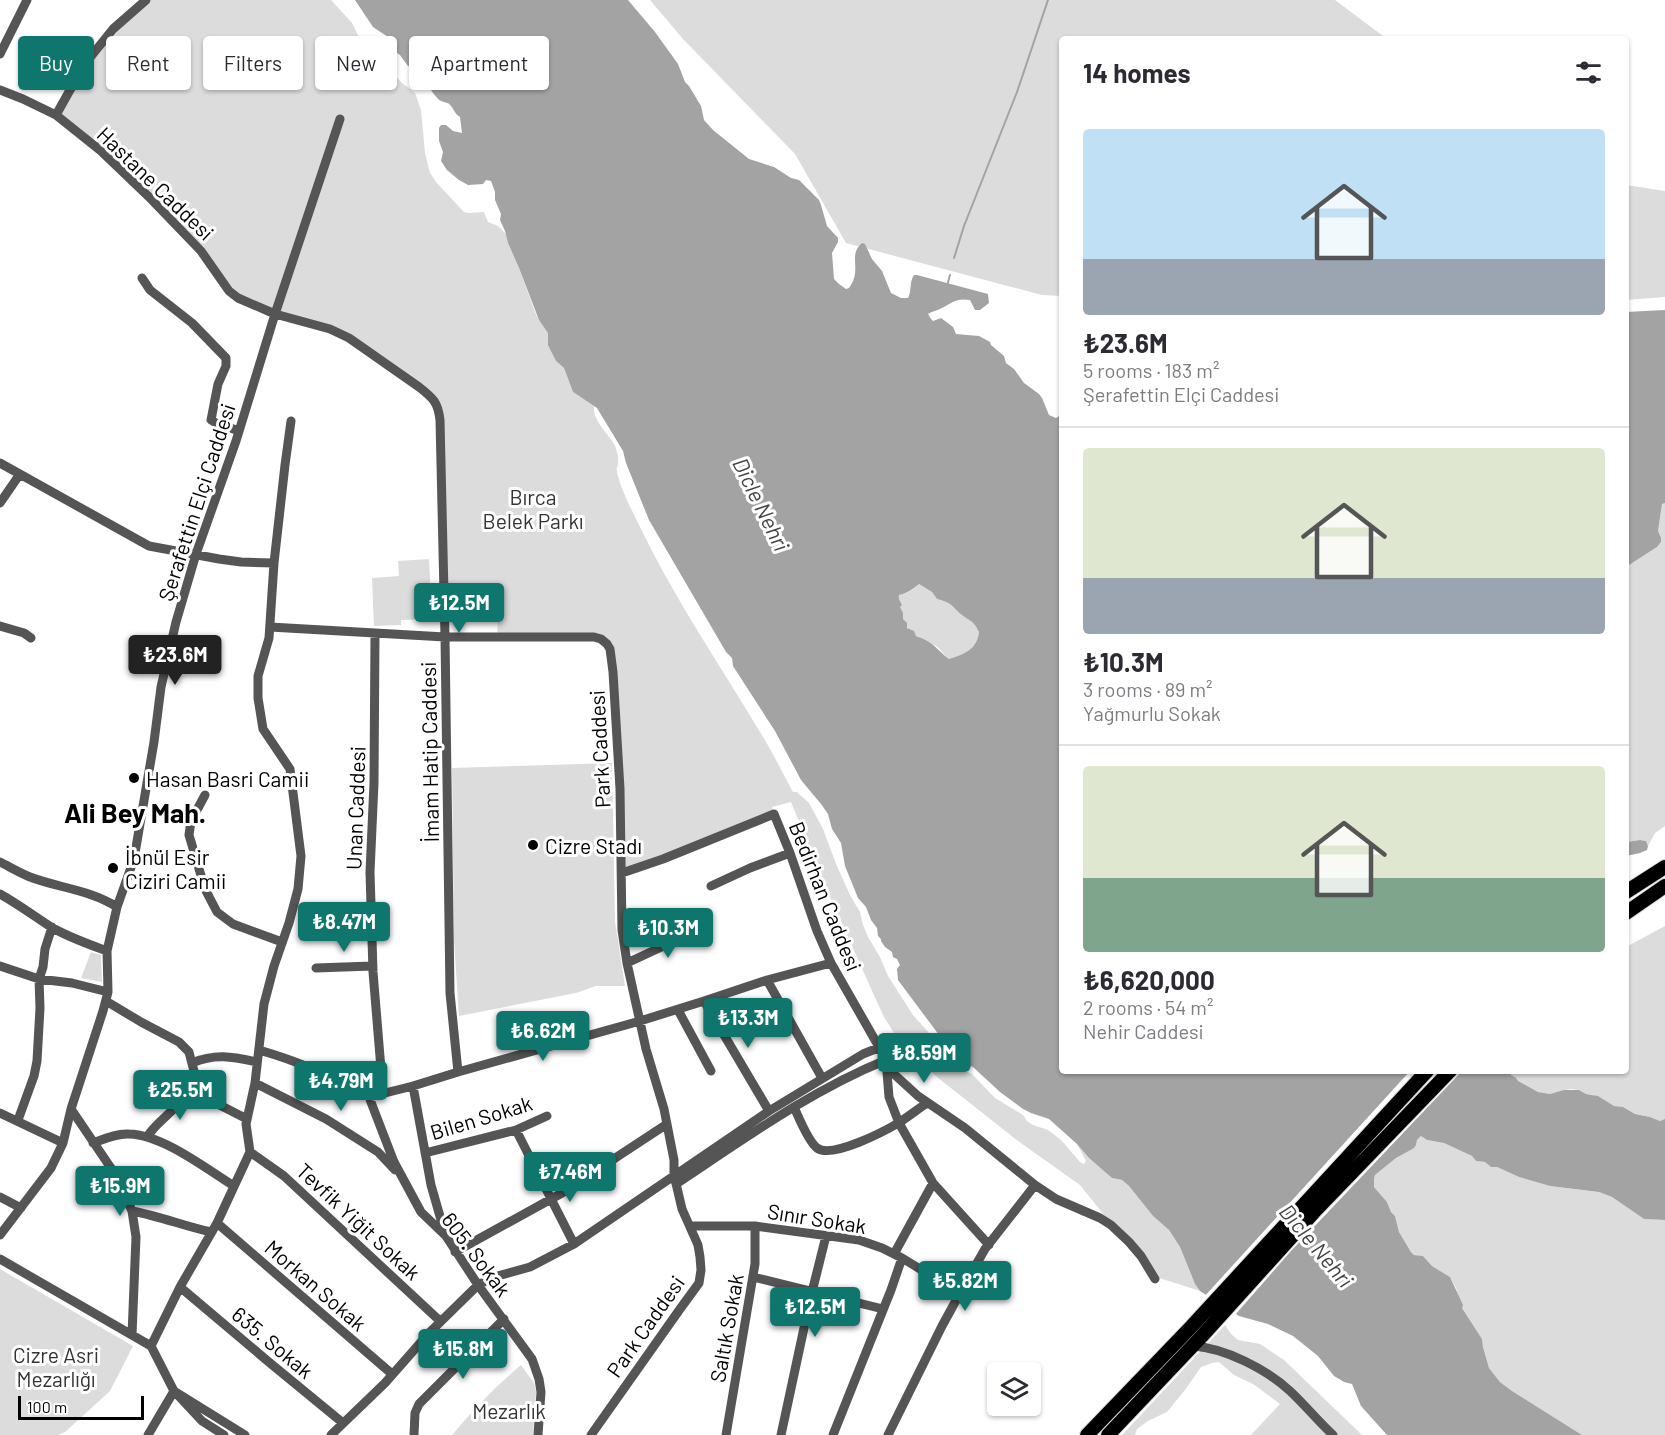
<!DOCTYPE html>
<html lang="en">
<head>
<meta charset="utf-8">
<style>
  :root { --surface:#fff; --page:#f2f2f3; --text:#2b2b33; --muted:#7c7c81; --line:#e1e1e2; --accent:#0f766e }
  body { margin:0; font-family:Barlow,sans-serif; background:var(--page); color:var(--text); height:100vh; display:flex; flex-direction:column; font-size:22px; white-space:nowrap }
  * { box-sizing:border-box; margin:0 }
  p { font-size:20px; color:var(--muted) }
  .icon { flex:none; width:33px; height:33px; fill:none; stroke:currentColor; stroke-width:2; stroke-linecap:round; stroke-linejoin:round }
  .map { position:relative; flex:1; overflow:hidden }
  .side { position:absolute; left:1059px; top:36px; width:570px; height:1038px; display:flex; flex-direction:column; background:var(--surface); border-radius:6px; box-shadow:0 2px 4px #0004 }
  .side>* { flex:none }
  .hud { position:absolute; left:18px; top:36px; width:570px; height:54px; display:flex; gap:12px }
  .controls { position:absolute; left:987px; top:1362px; display:grid; gap:12px }
  .controls a { display:grid; place-items:center; width:54px; height:54px; border-radius:6px; background:var(--surface); box-shadow:0 2px 4px #0004; font-size:30px }
  .scale { position:absolute; left:18px; bottom:15px; width:126px; box-sizing:border-box; padding-left:6px; border:3px solid #000; border-top:0; font-size:16px; line-height:21px; white-space:nowrap; color:#000; -webkit-text-stroke:4px #fff; paint-order:stroke }
  .price { position:absolute; translate:-50% -51px; padding:0 14px; border-radius:6px; background:var(--accent); color:#fff; font-size:20px; line-height:39px; filter:drop-shadow(0 2px 3px #0008) }
  .price::after { content:''; position:absolute; left:50%; top:36px; width:18px; height:14px; margin-left:-9px; background:inherit; clip-path:polygon(0 0,100% 0,50% 100%) }
  .price.selected { background:#222; color:#fff }
  ul { padding:0; list-style:none }
  li { display:grid; align-content:center; gap:12px; height:318px; padding:0 24px }
  li+li { border-top:2px solid var(--line) }
  li span { display:grid; place-items:center; height:186px; border-radius:6px; color:#555 }
  li>.icon { margin-inline-start:auto }
  span .icon { width:108px; height:108px; fill:#fffc; stroke-width:1 }
  li b { font-size:26px }
  h2 { display:flex; justify-content:space-between; align-items:center; height:72px; padding:0 24px; font-size:26px }
  .tag { padding:0 21px; border-radius:6px; background:var(--surface); box-shadow:0 2px 4px #0004; font-size:21px; line-height:54px }
  .tag.selected { background:var(--accent); color:#fff }
  .map>svg:first-child { display:block }
</style>
</head>
<body>
<div class="map">
<svg width="1665" height="1435" viewBox="0 0 1665 1435">
  <rect width="100%" height="100%" fill="#fff"/>
  <!-- green -->
  <path fill="#dcdcdc" d="M146,0h185l21,23 7,14 43,46 13,10 6,17 4,43 5,20 6,9 28,30 4,1 16,-1 4,10 10,4 8,8 2,9 11,25 16,44 4,8 10,13 -1,8 8,20 8,7 9,24 21,14c-1,17 14,26 21,40 2,5 4,12 3,18 -1,7 -2,1 -1,8 4,19 17,42 25,59 34,70 78,134 118,201 12,19 22,40 33,60h4l12,11 14,26 13,35 15,33 9,15 3,13 5,12 12,20 8,19 25,39 32,36 11,16 16,7 23,24 28,17 4,6 6,4 15,5 13,10 19,22 4,2 2,-3 -9,-17 12,14 23,20 10,2 7,6 24,30 16,14 11,17 15,37 5,7 -47,-15 -73,-91 -62,-44 -81,-64 -36,-33 -17,-27 -11,-24 -46,-103 -36,-88 -19,5 2,7 -152,59 -9,-201 -8,-31 -108,-4 2,-45 -55,1 -6,-187 -89,-68 -111,-39 -59,-70 -123,-114 28,-50z
    M650,0h685l52,39h-325v257l-20,-1 -196,-52 -51,-89 -112,-115z
    M1626,185l39,6v106l-39,3z
    M1665,503v323l-10,7 -7,13 -2,-5 -6,-1 -14,2v-275l31,-20 4,-5 -3,-11 4,-27z
    M429,559l3,60 -31,1v5l-27,1 -2,-48 27,-2 -1,-15z
    M919,584l13,8 5,7c16,4 14,7 25,16 9,7 11,5 17,17 -2,19 -15,22 -30,27 -5,-3 -8,-10 -13,-13 -6,-4 -14,-7 -21,-11 -12,-8 -15,-24 -17,-38l1,-2c6,-1 16,-6 20,-11z
    M612,763l3,159 10,64h-29l-20,7 -117,23 -5,-75 -2,-173z
    M1665,926v194l-5,1 -10,-4 -15,-3 -12,-7 -9,-1 -20,-11 -8,-1 -7,-4 -9,-1 -20,5 -12,-2 -18,-9 -9,-8 -1,-4h116v-124z
    M91,952l10,3 1,27 -21,-4z
    M1421,1136l6,4 17,3 28,13 4,5 9,1 6,5h6l22,10 31,9 49,6 13,5 32,22 21,1v215h-83l-70,-44 -12,-9 -11,-14 -6,-21 -1,-8 -20,-31 -6,-20 -6,-11 -18,-11 -9,-10 -9,-1 -3,-3 -12,-20 -4,-16 -4,-4 -4,-10 -13,-15v-8l1,-4 21,-17 20,-13 1,-5z
    M0,1269l133,77 -23,45 -45,41 -7,3h-58z
    M1225,1325l6,9 7,6 22,4 24,16 78,75h-111l29,-31 -27,-20 -19,-9 -15,-13 -7,1 -11,4 -16,23 -18,22 -19,9 -11,8 -2,6h-13z
    M521,1365l13,18 2,9 -3,43h-81c21,-25 44,-49 69,-70z"/>
  <!-- water -->
  <path fill="#a3a3a3" fill-rule="evenodd" d="M355,0h273l27,32 23,32 7,18 4,4 12,20 3,14 9,10 36,29 25,8 17,11 8,2 20,20 2,5 6,21 11,12v4l-6,11 2,26 5,5 7,5 3,-1c14,-19 -2,-32 13,-45l3,1 7,15 10,12 9,22 10,5h7c4,-7 1,-16 6,-23h3l71,19 1,9 -9,7h-5l-5,-10c-15,-2 -16,2 -28,8 -5,3 -10,3 -14,6l3,5 2,2 8,-3 12,9 3,7 23,2 11,6 1,3 13,11 2,7 8,6 10,14 15,11 3,4 7,17 7,3 5,-3 1,-2v658h448l1,4 5,3 2,3 20,11 12,2 14,-4h15l7,4 12,2 16,10 9,1 12,7 15,3 10,4 5,-2v101l-21,-1 -32,-22 -13,-5 -49,-6 -31,-9 -22,-10h-6l-6,-5 -9,-1 -4,-5 -28,-13 -17,-3 -6,-4 -4,4 -1,5 -2,3 -18,10 -21,17 -1,4v8l13,15 4,10 4,4 4,16 12,20 3,3 9,1 9,10 18,11 13,28 -1,3 20,31 1,8 6,21 11,14 12,9 70,44h-195l-26,-29 -9,-22 -8,-2 -10,-6 -16,-20 -25,-20 -25,-12 -29,-8 -39,-25 -5,-7 -15,-37 -11,-17 -16,-14 -24,-30 -7,-6 -10,-2 -7,-6 -16,-14 -12,-14 -28,-25 -18,-6 -8,-4 -23,-17 -27,-25 -14,-6 -1,-5 -19,-21 -41,-55 -1,-11 3,-4 -3,-6 -4,-2 -1,-5 -7,-5 -4,-6v-2l-3,-3 -1,-8 -6,-8 -5,-13 -8,-9 -13,-32 -4,-23 -9,-14 -4,-15 -7,-10 -20,-24 -26,-49 -42,-65 -1,-8 -6,-6 -77,-132 -23,-57 -3,-12 -26,-43 -24,-16 -9,-24 -8,-7 -8,-16v-12l-9,-13 -20,-52 -11,-25 -3,-12 -5,-11 1,-6 -6,-14v-8l-4,-11 -5,-1 -3,4 -15,1 -9,-5 -12,-10 -6,-9 2,-9 -4,-11v-13l2,-3h5l7,6 9,2 -2,-16c-5,-3 -5,-6 -9,-11 -3,-5 -9,-3 -13,-7 -9,-10 -12,-18 -19,-30l-11,-3 -8,-11 -7,-5 -5,-13 -15,-10zM919,584l13,8 5,7c16,4 14,7 25,16 9,7 11,5 17,17 -2,18 -15,22 -30,27 -13,-10 -15,-17 -33,-23l-2,-5 -7,-3v-5l-4,-4v-6l-3,-6 2,-2c-2,-4 -4,-6 -3,-10 6,-1 16,-7 20,-11z
    M1665,310v193l-3,1 -4,27 3,7v4l-4,5 -31,20v-255z
    M1640,840l6,1 2,5 -1,4 -7,3 -14,3v-14z"/>
  <!-- pier -->
  <path fill="#fff" d="M1410,1071h52l-171,180 -57,65 -31,-18z"/>
  <g fill="none" stroke-linecap="round" stroke-linejoin="round">
    <!-- stream -->
    <path stroke="#a3a3a3" stroke-width="2" d="M954,258l10,-32 53,-134 31,-92
      M947,286l3,-11"/>
    <!-- highway casing -->
    <g stroke="#dbdbdb" stroke-width="16">
      <path id="highway" d="M1626,892l39,-25
        M1626,913l39,-27
        M1087,1435l103,-107 237,-257
        M1108,1435l94,-99 112,-124 136,-141"/>
    </g>
    <!-- minor -->
    <path stroke="#555" stroke-width="9" d="M0,54l27,-54
      M0,90l23,9 33,16 45,36 48,46 52,54 28,40 9,7 37,16 55,15 19,9 70,49c14,11 19,15 21,33l5,217 5,356 8,79
      M56,115l28,-50 29,-36 33,-29
      M142,278l8,12 42,33 34,35v8l-8,18 -7,36 5,3 23,8
      M0,463l149,83 70,13 22,3 33,1
      M0,503l20,-29
      M0,626l24,7 7,5
      M270,627l175,10h149l7,2 6,5 3,5 3,23 7,117 2,141 5,33 19,86 18,60 10,51v15l8,34 16,36 2,12 1,13 -2,13 -19,26 -89,126
      M375,633l-1,150 -4,89 3,100 10,121
      M205,795l-14,26 -2,14 16,54 12,23 16,12 49,18
      M0,862c10,5 20,11 30,15 29,11 61,13 87,30
      M622,873l41,-14 111,-45 16,39 27,78 14,32 64,112 23,21 47,32 70,57 21,14 44,19 11,7 18,17 12,14 14,23
      M711,886l39,-18 40,-15
      M0,894c18,10 34,22 51,33 17,10 37,17 56,24
      M627,963l71,-33
      M0,966l39,13 33,4 36,9
      M316,968l56,-2
      M767,980l55,98
      M106,1001l35,21 38,20 10,10 2,8 3,11 -1,16 7,8 47,24
      M704,1001l65,110
      M678,1010l33,61
      M259,1050c42,12 72,26 110,47l44,-11 45,-14 182,-51 64,-20 63,-21 64,-17
      M192,1063c24,-10 41,-6 65,-1
      M255,1083l71,36 52,33 17,18
      M413,1086l18,99 14,49
      M369,1097l25,65 27,50 25,24 32,49 54,74 7,20 2,13 -3,43
      M794,1107c5,11 14,34 23,41 15,11 68,-17 83,-26 9,-6 18,-13 27,-19
      M71,1109l44,65 17,37 4,26 -4,98
      M0,1113l63,30
      M18,1120l16,-44 3,-15 3,-53 -1,-29 4,-12 2,-18 7,-22
      M516,1130l58,114
      M147,1137c8,-13 20,-20 30,-32 6,-6 9,-13 16,-18
      M93,1143c11,-4 24,-10 36,-9 34,1 76,34 105,52
      M250,1152l34,24 156,145
      M425,1153l91,-23 31,-14
      M676,1184c68,-45 134,-93 210,-124l3,37 10,26 34,60 56,62
      M0,1197l21,11
      M132,1211c27,5 52,15 79,21
      M217,1223l175,151
      M690,1226h65l104,14 23,8 20,10 28,17 28,23
      M0,1235l51,-67 12,-25 8,-34 32,-98 5,-19 -1,-41 10,-44 17,-48 20,-117 7,-55 15,-65 20,-68 40,-113 39,-127 65,-195
      M455,1252l107,-59 105,-69
      M894,1254l39,-71
      M0,1259l151,87
      M753,1277l130,32
      M180,1287l90,76 73,60
      M151,1346l29,-59 37,-64 33,-71 -4,-28 9,-41 9,-79 10,-38 15,-43 9,-34 3,-33 -11,-87 -27,-40 -5,-31v-22l11,-38 5,-75 11,-98 6,-44
      M151,1346l23,45 28,30 22,14
      M1193,1346c32,2 73,23 97,45 15,14 28,30 43,44
      M148,1435l26,-44 71,44
      M331,1435l54,-52 44,-50 49,-48 16,-8 36,-10 44,-23 195,-133 94,-57 15,-6
      M414,1435l1,-22 4,-9 85,-85
      M726,1435l29,-171v-38
      M781,1435l29,-135 16,-64
      M833,1435l58,-145 11,-32
      M888,1435l54,-109 23,-42 20,-35 50,-64"/>
    <!-- highway -->
    <use href="#highway" stroke="#000" stroke-width="14"/>
  </g>
  <!-- markers -->
  <g fill="#000" stroke="#fff" stroke-width="2">
    <circle cx="134" cy="778" r="6"/>
    <circle cx="533" cy="845" r="6"/>
    <circle cx="113" cy="868" r="6"/>
  </g>
  <g text-anchor="middle" dominant-baseline="central" stroke-width="6" stroke-linejoin="round" paint-order="stroke">
    <!-- street labels -->
    <g font-size="21" fill="#000" stroke="#fff">
      <text transform="translate(156 183) rotate(44)">Hastane Caddesi</text>
      <text transform="translate(196 502) rotate(-72)">Şerafettin Elçi Caddesi</text>
      <text transform="translate(599 749) rotate(-93)">Park Caddesi</text>
      <text transform="translate(429 752) rotate(-91)">İmam Hatip Caddesi</text>
      <text transform="translate(355 808) rotate(-88)">Unan Caddesi</text>
      <text transform="translate(826 896) rotate(68)">Bedirhan Caddesi</text>
      <text transform="translate(481 1117) rotate(-17)">Bilen Sokak</text>
      <text transform="translate(817 1218) rotate(9)">Sınır Sokak</text>
      <text transform="translate(359 1221) rotate(43)">Tevfik Yiğit Sokak</text>
      <text transform="translate(477 1254) rotate(53)">605. Sokak</text>
      <text transform="translate(316 1285) rotate(41)">Morkan Sokak</text>
      <text transform="translate(645 1326) rotate(-55)">Park Caddesi</text>
      <text transform="translate(726 1328) rotate(-80)">Saltık Sokak</text>
      <text transform="translate(273 1342) rotate(40)">635. Sokak</text>
    </g>
    <!-- park labels -->
    <g font-size="21" fill="#333" stroke="#fff">
      <text x="533" y="496">Bırca<tspan x="533" dy="24">Belek Parkı</tspan></text>
      <text x="56" y="1354">Cizre Asri<tspan x="56" dy="24">Mezarlığı</tspan></text>
      <text x="509" y="1410">Mezarlık</text>
    </g>
    <!-- poi labels -->
    <g font-size="21" fill="#000" stroke="#fff" text-anchor="start">
      <text x="146" y="778">Hasan Basri Camii</text>
      <text x="545" y="845">Cizre Stadı</text>
      <text x="125" y="856">İbnül Esir<tspan x="125" dy="24">Ciziri Camii</tspan></text>
    </g>
    <!-- water labels -->
    <g font-size="22" font-style="italic" fill="#444" stroke="#fff">
      <text transform="translate(762 504) rotate(64)">Dicle Nehri</text>
      <text transform="translate(1317 1245) rotate(50)">Dicle Nehri</text>
    </g>
    <!-- district labels -->
    <g font-size="27" font-weight="bold" fill="#000" stroke="#fff">
      <text x="135" y="812">Ali Bey Mah.</text>
    </g>
  </g>
</svg>
<div class="controls">
<a><svg class="icon" aria-label="layers" viewBox="0 0 24 24"><path d="M12 4l9 5-9 5-9-5zM3 14l9 5 9-5"/></svg></a>
</div>
<div class="scale">100 m</div>
<b class="price" style="left:459px;top:634px">₺12.5M</b>
<b class="price selected" style="left:175px;top:686px">₺23.6M</b>
<b class="price" style="left:344px;top:953px">₺8.47M</b>
<b class="price" style="left:668px;top:959px">₺10.3M</b>
<b class="price" style="left:748px;top:1049px">₺13.3M</b>
<b class="price" style="left:543px;top:1062px">₺6.62M</b>
<b class="price" style="left:924px;top:1084px">₺8.59M</b>
<b class="price" style="left:341px;top:1112px">₺4.79M</b>
<b class="price" style="left:180px;top:1121px">₺25.5M</b>
<b class="price" style="left:570px;top:1203px">₺7.46M</b>
<b class="price" style="left:120px;top:1217px">₺15.9M</b>
<b class="price" style="left:965px;top:1312px">₺5.82M</b>
<b class="price" style="left:815px;top:1338px">₺12.5M</b>
<b class="price" style="left:463px;top:1380px">₺15.8M</b>
<div class="hud">
<a class="tag selected">Buy</a>
<a class="tag">Rent</a>
<a class="tag">Filters</a>
<a class="tag">New</a>
<a class="tag">Apartment</a>
</div>
<section class="side">
<h2>14 homes<svg class="icon" aria-label="filters" viewBox="0 0 24 24"><path d="M4 7h16M4 17h16"/><circle cx="9" cy="7" r="2"/><circle cx="15" cy="17" r="2"/></svg></h2>
<ul>
<li><span style="background:linear-gradient(#bfe0f5 70%,#9aa5b1 0)"><svg class="icon" aria-label="home" viewBox="0 0 24 24"><path d="M3 11l9-7 9 7M6 9v11h12V9"/></svg></span><div><b>₺23.6M</b><p>5 rooms · 183 m²</p><p>Şerafettin Elçi Caddesi</p></div></li>
<li><span style="background:linear-gradient(#dfe7d0 70%,#9aa5b1 0)"><svg class="icon" aria-label="home" viewBox="0 0 24 24"><path d="M3 11l9-7 9 7M6 9v11h12V9"/></svg></span><div><b>₺10.3M</b><p>3 rooms · 89 m²</p><p>Yağmurlu Sokak</p></div></li>
<li><span style="background:linear-gradient(#dfe7d0 60%,#7fa58c 0)"><svg class="icon" aria-label="home" viewBox="0 0 24 24"><path d="M3 11l9-7 9 7M6 9v11h12V9"/></svg></span><div><b>₺6,620,000</b><p>2 rooms · 54 m²</p><p>Nehir Caddesi</p></div></li>
</ul>
</section>
</div>
</body>
</html>
